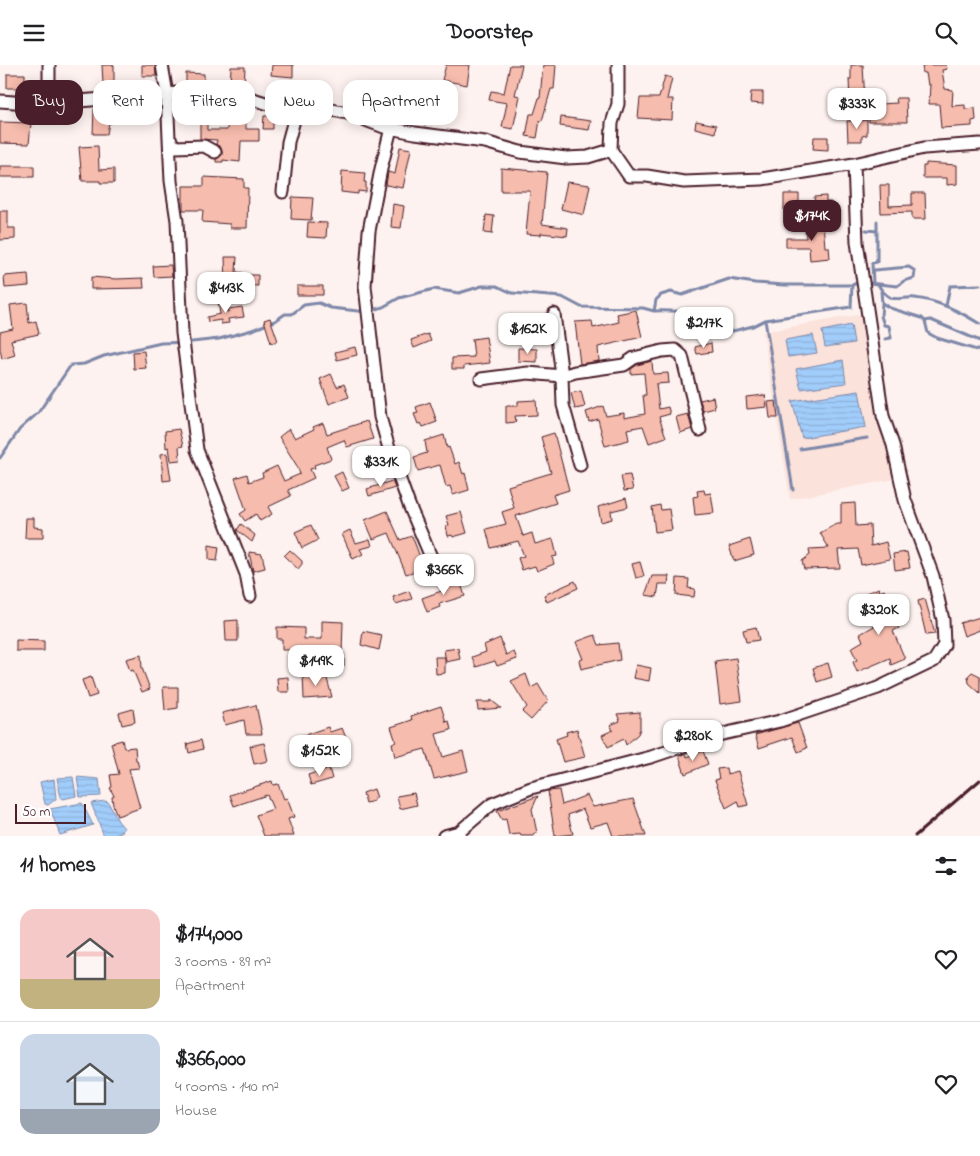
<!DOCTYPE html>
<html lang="en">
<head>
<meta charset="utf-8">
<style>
  :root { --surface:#fff; --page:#f6f6f6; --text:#202124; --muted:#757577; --line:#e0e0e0; --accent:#4a1f2b }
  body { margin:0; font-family:"Indie Flower",sans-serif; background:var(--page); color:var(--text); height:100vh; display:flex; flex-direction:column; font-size:19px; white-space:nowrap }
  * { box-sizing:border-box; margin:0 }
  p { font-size:16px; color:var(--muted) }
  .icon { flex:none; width:28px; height:28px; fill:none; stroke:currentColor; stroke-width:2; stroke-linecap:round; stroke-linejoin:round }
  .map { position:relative; height:771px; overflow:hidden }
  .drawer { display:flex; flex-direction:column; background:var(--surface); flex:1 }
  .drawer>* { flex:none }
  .guide { position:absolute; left:15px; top:15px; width:500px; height:45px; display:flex; gap:10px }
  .scale { position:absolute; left:15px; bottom:12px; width:71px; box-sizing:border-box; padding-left:5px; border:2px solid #4a1f2b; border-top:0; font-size:14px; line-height:18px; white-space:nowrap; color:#4a1f2b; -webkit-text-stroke:4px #fff; paint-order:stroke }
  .price { position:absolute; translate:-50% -42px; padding:0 11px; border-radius:10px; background:#fff; color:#222; font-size:16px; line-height:32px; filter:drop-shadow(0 1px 2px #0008) }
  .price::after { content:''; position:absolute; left:50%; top:30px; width:15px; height:11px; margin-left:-8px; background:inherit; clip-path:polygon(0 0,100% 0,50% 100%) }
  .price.active { background:var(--accent); color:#fff }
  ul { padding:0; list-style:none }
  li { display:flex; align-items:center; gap:15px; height:125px; padding:0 20px }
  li+li { border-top:1px solid var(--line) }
  li span { display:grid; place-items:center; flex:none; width:140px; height:100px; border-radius:15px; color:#555 }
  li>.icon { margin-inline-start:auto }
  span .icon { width:60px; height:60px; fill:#fffc; stroke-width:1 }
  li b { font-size:21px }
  h2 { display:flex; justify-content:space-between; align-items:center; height:60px; padding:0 20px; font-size:21px }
  .chip { padding:0 18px; border-radius:15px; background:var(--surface); box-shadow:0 2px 12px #0003; font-size:18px; line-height:45px }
  .chip.active { background:var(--accent); color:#fff }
  header { display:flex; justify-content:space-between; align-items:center; height:65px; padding:0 20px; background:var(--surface); font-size:22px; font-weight:700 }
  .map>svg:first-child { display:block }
</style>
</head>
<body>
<header><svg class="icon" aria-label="menu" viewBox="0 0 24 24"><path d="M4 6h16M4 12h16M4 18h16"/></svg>Doorstep<svg class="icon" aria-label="search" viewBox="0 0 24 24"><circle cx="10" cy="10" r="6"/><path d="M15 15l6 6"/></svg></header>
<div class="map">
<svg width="980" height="771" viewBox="0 0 980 771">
  <defs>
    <pattern id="water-rules" width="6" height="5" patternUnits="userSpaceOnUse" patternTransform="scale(1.25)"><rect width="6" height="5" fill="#a1cdfb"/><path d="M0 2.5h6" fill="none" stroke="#8cb0d7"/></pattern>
  </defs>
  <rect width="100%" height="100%" fill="#fdf2ef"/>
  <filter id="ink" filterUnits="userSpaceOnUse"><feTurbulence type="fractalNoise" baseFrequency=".02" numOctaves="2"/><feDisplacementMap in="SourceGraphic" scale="10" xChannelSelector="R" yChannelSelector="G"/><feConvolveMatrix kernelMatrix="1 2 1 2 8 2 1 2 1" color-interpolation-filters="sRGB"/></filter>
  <g filter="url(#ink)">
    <!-- built -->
    <path fill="#fbe2db" d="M862,249l17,100 16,65 -105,20 -27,-167z"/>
    <!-- water -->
    <path fill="url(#water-rules)" stroke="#7e87a8" d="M851,260l3,18 -29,4 -3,-16z
      M813,270l4,18 -29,4 -3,-17z
      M843,295l3,23 -45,6 -5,-20z
      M859,326l7,36 -64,11 -10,-37z
      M73,712l3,19 -13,3 -2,-1 -4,-20z
      M77,712l22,2 2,17 -21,1z
      M54,714l2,20 -8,6 -3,-1 -5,-22z
      M105,736l3,1 10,19 6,7 -2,4 -10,4h-8l-13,-33z
      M82,738l11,22 -33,10 -10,-26z"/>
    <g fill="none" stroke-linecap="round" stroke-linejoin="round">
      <!-- stream -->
      <path stroke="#7e87a8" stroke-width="3" d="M866,165l11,1
        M874,205l35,-3 6,4 -1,7 -10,3 -7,5 -18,-2
        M869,218l9,1c3,6 7,11 13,14 8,2 16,-1 24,0 24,3 44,13 65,26
        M873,218l-1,-20 5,-1v-41
        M881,226l1,12 8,5 32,10 3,3 3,12 9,5 43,13
        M882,238l-1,13 3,9 5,1 2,12 -6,1
        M946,241l4,-20 30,-1
        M654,246c14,-1 28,1 42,1 12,11 23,10 37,19l20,-5 12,-6 86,-13 1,-22
        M765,255l28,170
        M925,256l6,-1 49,21
        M800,384l67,-11
        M0,393l20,-29 18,-16 33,-48 13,-1 20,-8 57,-13 31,-1 27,-3 33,-9 23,-9 10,-7h7l12,-9 15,-2 12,5 36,4 16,-5 16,-9 35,-9 25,4 23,-7h15l15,7 50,4 19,10 62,1 11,3 2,-11 5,-5 10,-3 11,3 47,-16 26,4 29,2h68l5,-2"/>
    </g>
    <!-- building -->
    <path fill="#f6bcad" stroke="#4a1f2b" d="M102,0h12v17l-11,1z
      M142,0h13l1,11h-14z
      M272,0h21v12l-22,-2z
      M446,0h24l-3,20 -25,-5z
      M510,0h12l-7,30 5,1 -7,33 -11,-2 5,-24 -18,-3 2,-9 13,2z
      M543,0h13l-2,24h-3l-9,32 -2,-1 -3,18 -11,-2 4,-22h4l5,-16h1z
      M851,0h12l2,38h-15l-1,-24h2z
      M926,0h20l1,4 -5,1 3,19 8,1 -1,16 13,-1v4l10,-1 1,12 -4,1v5l-31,2 -2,-24h-10l1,-20 -2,1 -2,-12h-3l-1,-7z
      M231,2h14l-1,21 -14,-3z
      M186,8l18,1v11h-18z
      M7,9h18v14h-18z
      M665,11l7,2 -5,21h6l-1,21 -34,-2 2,-20h19z
      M751,27h12v12l-13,-1z
      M896,33h10l1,24h-38v-14h11v-4l17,-1z
      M113,41l-1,17h-3l-2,11h-14l1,-25z
      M228,46h18v18h13v12h-18l-1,21 -17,-2v2h-7v-3l6,-4v-6l-6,-5 1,-4 -17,-1v-16h7v7h20z
      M264,51h9v13h-10z
      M561,52l30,4 -2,9 -29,-4z
      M867,55v15l-5,1v5h-14l-1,-20z
      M696,56l20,4 -1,8 -20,-5z
      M0,57l31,1 -2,21 -29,-1z
      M814,72h14v13l-15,-1z
      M98,81l1,24 15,-1v14h-14v-2h-18l-3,-34z
      M400,82l11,2 -8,39 -17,-3 2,-13 7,2z
      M926,98l31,2v19l-10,1v-7h-24v-12h3z
      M0,101h34v11h-34z
      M501,103l46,4 -5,52 26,4 -1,8 -26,-3v2l-15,-1 4,-43h-29z
      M342,106l23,2 -1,9h2v10l-8,-1v3l-17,-2z
      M204,112l40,2v9h4l-1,40h-17v-4l-28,-2 1,-12h-20v-24h21z
      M567,117l23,3 -6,30 -23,-6z
      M880,120h9v21l23,-1v-12h13l1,26h-14v-7l-31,1z
      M784,129h15v15l-15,1z
      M826,131v6h5v7h-23v-6l7,-1 -1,-5z
      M292,132l21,1 -2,22 -20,-1z
      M393,139l11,2 -3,22 -10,-1z
      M0,146h8v17h7v11l-15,1z
      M486,150l8,1 -2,18 -8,-1z
      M308,157l19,1 -1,15 -19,-1z
      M823,157l2,25h4l1,11 -20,2 -1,-13h-23v-9h20l-1,-14z
      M225,192h12l-1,15 7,1v2h15v11l-32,-2z
      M171,200l1,11 -18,1 -1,-11z
      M28,209l1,12 -24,2 -1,-12z
      M91,212l25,2 27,-1 1,10 -53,1z
      M297,221h26v9h-26z
      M225,235l2,12 2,-1 -1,-2 14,-2 2,10 -16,2 1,4 -8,1v-4l-13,2 -1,-5 13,-3 -2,-13z
      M27,238l2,20 7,-2 3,13 -28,6 4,15 -13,4 -2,-10v-17l13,-3 -3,-24z
      M636,245l6,27 -44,10 1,14 -19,3 -5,-42 17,-1 1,7 26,-6 -2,-8z
      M270,253l8,23 -7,2 -7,-23z
      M428,269l3,7 -17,7 -3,-8z
      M486,272l4,26 -26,3v3h-12v-11l22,-1 -2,-18z
      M711,278l1,9 -15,2 -2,-7z
      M355,282l2,8 -20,5 -2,-8z
      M518,283l19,1v13l-19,-1z
      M144,286l2,17 -12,1 -1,-17z
      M652,296l1,13 15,-1 1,10 -13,1 3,25 9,-2 2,7 -11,3 7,20 -17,6 -6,-17 -16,3 2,11 -24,6 -7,-27 -9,3 -3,-10 17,-6 3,10 18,-3v5l21,-4 -2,-19h3l-2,-22 -13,1v-5l6,-4z
      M331,309l6,13 7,-3 5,13 -20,7 -9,-25z
      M581,326l4,16 -10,2 -4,-16z
      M765,330l2,12 -20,2 -1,-12z
      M713,332l2,11 -12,3 -3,-11z
      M536,335l1,15 -22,1 1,6 -10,1v-17h12v-5z
      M776,336l2,17h-8l-2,-16z
      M430,337l7,20 -14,5 -2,-4 -3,1 -4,-10 4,-1 -2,-6z
      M688,349l4,15 -12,4 -4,-16z
      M367,356l6,18 -26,8 -3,-7 -17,7 4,12 -17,6 1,3 -5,1 4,9 -26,12 3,6 -23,11 4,7 -12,7 -4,-7 -11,7 -5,-7 6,-4 -11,-32 12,-4 2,8 14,-5 -1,-4 15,-7 7,15 16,-7 -3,-8 -18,-29 10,-8 6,9 19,-9 -1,-2 10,-4 4,11z
      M179,364l4,17 -4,1 1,13 -9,1 -2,-14 -3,1 -1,-17z
      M554,368l15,57 -16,5 3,8 -40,13 7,20 9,-3 3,11 18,-5 4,17 -5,1 2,7 -17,7 -2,-5 -13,4 -4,-12 6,-2 -6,-15 -27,7 -5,-19 20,-5 -4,-12 12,-4 -6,-22 43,-13 -10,-36z
      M444,370l3,13 2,-1 6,17 4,-2 4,12 2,-1 4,17 -16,5 -3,-9 -4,1 -6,-22 -22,6 -4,-14 13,-4 -2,-12z
      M167,388l4,27 -8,1 -2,-27z
      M342,407l7,16 -7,3 -8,-15z
      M630,410l3,15 -9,1 -3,-15z
      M392,416l3,7 -26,8 -2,-7z
      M704,425l1,4 6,-1 3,20 -19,2 -2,-18 5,-1 -1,-5z
      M626,433l2,9 -17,4 1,8 -11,3 -3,-15z
      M855,438l1,23 14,-1 1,21 15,-4 4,17 -29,6 -3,-16 -20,1 2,18 -36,1 -2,-8 8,-6 -1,-6 20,-1 -9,-15 16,-9h5v-20z
      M660,440l1,5 8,-1 3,21 -17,2 -3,-25z
      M387,446l13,29 12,-4 13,34 -8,4 -1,-3 -10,3 -17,-41 -16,6 -8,-19z
      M461,447l6,21 -14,4 -1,-2 -4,1 -2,-10 3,-1 -3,-9z
      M26,453h8v9l9,1v10h-18z
      M241,459l14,11 -3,7 -15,-12z
      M311,460l7,15 -16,8 -7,-16z
      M350,465l6,13 14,-4 2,7 -12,3 3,5 -10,5 -11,-25z
      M750,474l4,16 -20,6 -5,-15z
      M209,480l10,2 -2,14 -8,-1z
      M290,485l12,11v3l-4,5 -14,-13z
      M249,487l13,2 3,14 -12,3z
      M907,487l3,16 -15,2 -2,-16z
      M640,497l4,14 -8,2 -4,-14z
      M652,511h17l-1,8h-9l-2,13 -12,-2z
      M677,513l12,1 -1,9 7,1 -1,8 -18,-2z
      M460,516l5,15 -26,8 1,3 -13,5 -5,-14 25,-9 -1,-4z
      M575,516l3,7 -31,14 -3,-7z
      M879,523l1,4 4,-2 15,38 -6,3 12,28 -14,6 -1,-7 -33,14 -4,-10 4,-2 -6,-12 12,-7 -3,-7 18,-10 -12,-31z
      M409,526l3,8 -16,5 -3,-7z
      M925,534l10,35 -9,1 -8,-34z
      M980,552v13l-16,6 -4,-13z
      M238,555v21h-12l-1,-20z
      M322,556l21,1 -1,31h2v13h-15v-9h-24v-7h-23v-11h-5v-12l27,1v11h18z
      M756,562l3,13 -13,2 -3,-12z
      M363,566l19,4 -3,15 -18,-5z
      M595,570l4,10 19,-2 2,17 -39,9 -2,-9 4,-1 -7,-17z
      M500,573l6,17 8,-3 3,7 -20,7 -2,-5 -19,6 -4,-10 14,-5 -2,-7z
      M16,575l28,1v10h-28z
      M458,583l2,11 -14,3 -2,-12z
      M141,590l1,13 8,21 -8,3 -9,-22 -3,1 -4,-12z
      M435,592h10v16l-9,1z
      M736,593l6,43 -22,3 -5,-43z
      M828,598l4,14 -15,5 -4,-14z
      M636,600l15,3 -2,13 -16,-3z
      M972,607l8,4v17l-11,-10 -1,-7z
      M303,608h9v7l14,-5 6,22 -28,2z
      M526,609l5,14 7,-4 10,17 -17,19 -9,-8 5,-5 -16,-26z
      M91,612l6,18 -9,3 -6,-18z
      M288,612l1,15h-11l-1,-14z
      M163,622h15v21l-13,2z
      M491,635l10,8 -23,2 -1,-8h13z
      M256,640l6,29h-16l-2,-14 -19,5 -3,-12z
      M441,641l5,16 3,-1 2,9 -15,4 7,23 20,-6 5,20 -34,8 -9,-30 -30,8 -3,-14 4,-1 -5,-15 21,-7 -1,-4z
      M133,644l2,13 -13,3 -3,-12z
      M640,647v17l-2,5 -12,11 -2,-6 -16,8 -6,-12 11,-5 -3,-5 10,-4 -3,-7z
      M798,658l9,25 -9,4 -6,-15 -33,11 -4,-13z
      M328,662l2,5 12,-4 4,10 -12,5 2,7 -32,11 -8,-23z
      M577,664l8,28 -22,5 -7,-23 11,-4 -1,-3z
      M122,675l2,8 11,-1 1,13h1l2,8 -10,1 11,39 -23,8 -4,-11 -1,-8 2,-1 -4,-8 2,-1 -2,-12 9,-1 -8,-31z
      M201,675l2,9 -14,4 -2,-9z
      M264,678l4,18 -14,3 -4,-18z
      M703,686l5,13 -23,10 -6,-18 7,-3 1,4z
      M329,703l3,11 -21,6 -3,-10z
      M726,703l1,6 11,-3 10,34 -8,2 -2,-6 -12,7 -11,-28 4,-1 -2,-10z
      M272,716l1,4 5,-1 6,15 3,-1 7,19 -6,2 6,17h-30l-8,-21 17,-6 -6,-14 -33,11 -4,-11z
      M374,724l3,9h-3v3l-8,2 -3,-10z
      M559,725l3,15 25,-10 6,12 40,-8 13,37h-33l-5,-14 -18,5 -7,-18 -15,6 5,19 -18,2 -7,-45z
      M414,728l3,12 -17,4 -3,-13z
      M538,731l-6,13 5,24h-3v3h-13l-1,-2 -11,1 -3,-16 -4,1 -5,-9z"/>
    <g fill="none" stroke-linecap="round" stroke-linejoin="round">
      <!-- minor casing -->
      <g stroke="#4a1f2b" stroke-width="15">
        <path id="minor" d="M49,0v38
          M162,0l5,29 2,44 6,9 29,-1 11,6
          M618,0v39l-6,19 -1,27 18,26h18l37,6 78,-3 92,-15 70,-16 56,-4
          M0,36l42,3 148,-12 44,1 41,13 18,3 1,11 -6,22 -5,50
          M293,44l39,1 15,3 37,14 31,6 70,9 35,10 46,6 22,-1 23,-7
          M391,63l-10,41 -12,62 -4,55 15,131 10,35 19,53 22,52
          M169,73l2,43 6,40 5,112 15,117 49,124 4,22
          M554,249l8,62 1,29 17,60
          M481,314l47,-6 34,3 13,-4 49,-7 10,-7 28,-7 13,-1 7,6 18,74
          M444,771l15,-4 33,-28 39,-16 120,-31 63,-21 66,-15 98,-33 56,-27 10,-16 -1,-25 -10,-44 -28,-76 -12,-55 -10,-29 -26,-174 -3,-78"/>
      </g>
      <!-- minor -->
      <use href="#minor" stroke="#fff" stroke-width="11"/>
      <!-- rail -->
      <path stroke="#4a1f2b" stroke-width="3" d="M915,771l65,-56"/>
    </g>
  </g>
</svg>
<div class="scale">50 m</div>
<b class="price" style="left:857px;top:65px">$333K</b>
<b class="price active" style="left:812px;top:177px">$174K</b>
<b class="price" style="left:226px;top:249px">$413K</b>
<b class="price" style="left:704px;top:284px">$217K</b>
<b class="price" style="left:528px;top:290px">$162K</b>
<b class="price" style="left:381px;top:423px">$331K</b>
<b class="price" style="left:444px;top:531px">$366K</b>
<b class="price" style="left:879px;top:571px">$320K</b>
<b class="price" style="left:316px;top:622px">$149K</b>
<b class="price" style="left:693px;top:697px">$280K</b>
<b class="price" style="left:320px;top:712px">$152K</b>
<div class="guide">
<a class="chip active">Buy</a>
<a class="chip">Rent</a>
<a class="chip">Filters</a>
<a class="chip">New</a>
<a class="chip">Apartment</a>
</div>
</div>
<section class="drawer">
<h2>11 homes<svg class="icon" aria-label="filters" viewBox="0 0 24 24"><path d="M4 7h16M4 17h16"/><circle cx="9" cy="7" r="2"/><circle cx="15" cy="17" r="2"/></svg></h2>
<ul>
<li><span style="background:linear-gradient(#f6c9c9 70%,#c2b280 0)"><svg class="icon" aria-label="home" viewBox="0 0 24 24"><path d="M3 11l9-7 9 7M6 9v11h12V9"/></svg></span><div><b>$174,000</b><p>3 rooms · 89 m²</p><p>Apartment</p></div><svg class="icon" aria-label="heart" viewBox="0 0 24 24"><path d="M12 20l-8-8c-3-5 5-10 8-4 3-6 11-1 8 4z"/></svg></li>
<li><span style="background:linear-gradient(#c9d6e8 75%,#9aa5b1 0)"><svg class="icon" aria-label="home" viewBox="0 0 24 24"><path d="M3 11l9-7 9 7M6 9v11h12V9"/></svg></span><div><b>$366,000</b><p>4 rooms · 140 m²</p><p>House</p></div><svg class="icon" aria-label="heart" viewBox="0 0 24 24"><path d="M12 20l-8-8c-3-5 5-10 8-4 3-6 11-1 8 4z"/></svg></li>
</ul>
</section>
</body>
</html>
